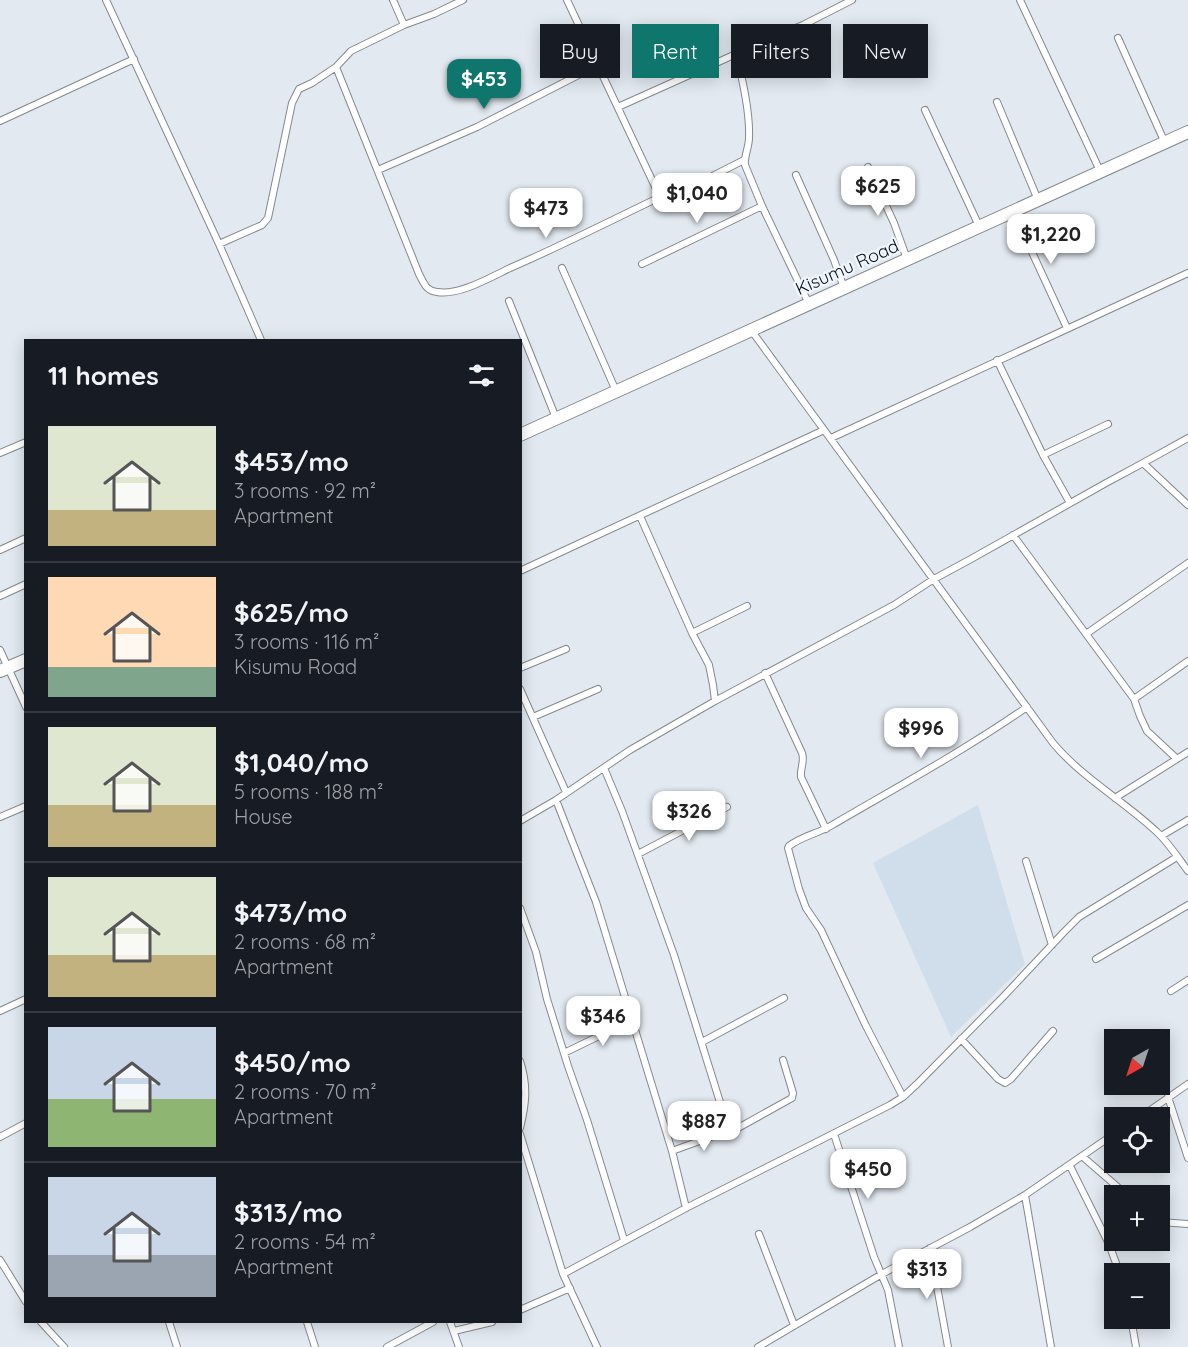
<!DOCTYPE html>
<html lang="en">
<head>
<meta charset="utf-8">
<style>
  :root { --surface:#171b24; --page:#20242c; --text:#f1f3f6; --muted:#9ea1a6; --line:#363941; --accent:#0f766e }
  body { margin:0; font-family:Quicksand,sans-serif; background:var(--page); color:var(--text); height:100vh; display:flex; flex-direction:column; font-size:22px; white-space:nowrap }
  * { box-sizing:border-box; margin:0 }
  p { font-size:20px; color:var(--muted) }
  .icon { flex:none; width:33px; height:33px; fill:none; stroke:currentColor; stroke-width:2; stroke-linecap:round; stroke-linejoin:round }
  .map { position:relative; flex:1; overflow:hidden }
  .side { position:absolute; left:24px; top:339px; width:498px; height:984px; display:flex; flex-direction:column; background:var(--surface); border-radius:0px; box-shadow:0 3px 15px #0003 }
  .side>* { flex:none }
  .hud { position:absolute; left:540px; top:24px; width:558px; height:54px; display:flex; gap:12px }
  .needle { width:39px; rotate:219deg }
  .fabs { position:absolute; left:1104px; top:1029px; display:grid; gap:12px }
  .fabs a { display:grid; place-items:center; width:66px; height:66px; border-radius:0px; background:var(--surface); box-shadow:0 3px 15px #0003; font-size:30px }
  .price { position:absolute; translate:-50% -51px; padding:0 14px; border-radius:12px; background:#fff; color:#222; font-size:20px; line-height:39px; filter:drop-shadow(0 2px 3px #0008) }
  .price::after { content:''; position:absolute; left:50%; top:36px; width:18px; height:14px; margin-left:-9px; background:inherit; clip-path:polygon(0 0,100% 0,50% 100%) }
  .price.selected { background:var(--accent); color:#fff }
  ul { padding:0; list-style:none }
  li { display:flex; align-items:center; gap:18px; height:150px; padding:0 24px }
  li+li { border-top:2px solid var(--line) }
  li span { display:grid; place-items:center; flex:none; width:168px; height:120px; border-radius:0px; color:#555 }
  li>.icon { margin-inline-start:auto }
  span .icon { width:72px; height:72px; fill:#fffc; stroke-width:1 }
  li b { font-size:26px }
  h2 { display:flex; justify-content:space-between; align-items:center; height:72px; padding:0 24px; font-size:26px }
  .chip { padding:0 21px; border-radius:0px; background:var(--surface); box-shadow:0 3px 15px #0003; font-size:21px; line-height:54px }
  .chip.selected { background:var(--accent); color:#fff }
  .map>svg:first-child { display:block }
</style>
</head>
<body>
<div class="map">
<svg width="1188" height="1347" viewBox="0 0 1188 1347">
  <rect width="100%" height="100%" fill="#e2e9f0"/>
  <!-- built -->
  <path fill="#d0ddea" d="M978,805l47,159 -74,73 -78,-174z"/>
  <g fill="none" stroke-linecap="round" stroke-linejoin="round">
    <!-- street casing -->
    <g stroke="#838990" stroke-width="8">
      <path id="street" d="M106,0l113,244 42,96
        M393,0l11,25
        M567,0l93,197 31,-10 53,-27
        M1020,0l81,173
        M1118,38l47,105
        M736,54c6,23 14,60 13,84 0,9 -5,18 -4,27l17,41 47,98
        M336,67l83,207c5,9 7,17 18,18 22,4 54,-15 73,-24 51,-22 100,-47 150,-71
        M997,102l41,98
        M618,107l118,-53 10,-6 57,-23 49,-25
        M925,110l54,116
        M0,121l134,-62
        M868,167l26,56 13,36
        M378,170l99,-43 121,-62
        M796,175l38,85 10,28
        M1017,210l8,27 42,91
        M219,244l43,-19 6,-7 24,-115 7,-14 13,-6 24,-16 15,-16 53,-26 30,-11 29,-14
        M642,264l120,-58
        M562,268l54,123
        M509,301l47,117
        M751,330l302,413c30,36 73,59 106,91 11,11 20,25 29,37
        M997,360l46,95 27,48
        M831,438l357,-165
        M0,453l26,-11
        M1043,455l65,-31
        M1143,463l45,42
        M640,516l52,117 17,32 4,20 2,16
        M1013,535l121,164 6,17 7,15 29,27
        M0,550l26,-12
        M520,571l304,-141
        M0,596l26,-12
        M692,633l55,-27
        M1086,634l102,-71
        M0,650l26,57
        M520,668l46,-19
        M765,673l37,80c3,8 -2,15 -1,24l25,52
        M520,689l46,103
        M1134,699l54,-38
        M533,717l65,-28
        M604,768l18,43 52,144 55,176
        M1115,798l73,-46
        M556,800l40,102 76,249 14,57
        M0,817l26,-11
        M520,821l36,-21 74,-50 85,-49 179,-96 40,-26 37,-20 135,-76 37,-20 45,-25
        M1161,836l27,-16
        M638,854l89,-47
        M1026,861l26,84
        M520,908l16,44 11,47 21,67 19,54 37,120
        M1096,959l92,-54
        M1171,991l17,-11
        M0,1011l26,-12
        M961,1039l37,40 7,4 6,-4 42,-48
        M702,1042l82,-44
        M564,1053l68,-33
        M520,1061c8,25 6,43 0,67
        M903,1097l-37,-71 -45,-96 -15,-22 -7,-19 -11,-41 1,-2c13,-10 31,-13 45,-22 65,-38 131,-74 193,-117
        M1168,1097l20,61
        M1139,1118l49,-34
        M520,1134l43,140 34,73
        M834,1134l40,123 14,33 11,57
        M0,1137l26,-14
        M672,1151l44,-16 22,-7 54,-30 1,-5 -10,-33
        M1083,1157l45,39
        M1070,1166l39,78 11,30
        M1025,1195l26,152
        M1160,1222l28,2
        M759,1234l35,91
        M930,1248l18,99
        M0,1260l26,42
        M563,1274l123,-66 204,-103 13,-8 14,-13 86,-87 61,-65 15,-15 98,-60
        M520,1310l50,-22
        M1131,1318l5,29
        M41,1322l23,25
        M169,1322l8,25
        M307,1322l8,25
        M450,1322l9,25
        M454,1331l38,-9
        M387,1347l46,-25
        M758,1347l124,-73 88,-47 55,-32 89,-61"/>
    </g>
    <!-- highway casing -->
    <g stroke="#838990" stroke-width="14">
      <path id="highway" d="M520,435l668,-303
        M0,671l26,-11"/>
    </g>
    <!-- street -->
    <use href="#street" stroke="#fff" stroke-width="6"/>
    <!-- highway -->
    <use href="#highway" stroke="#fff" stroke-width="12"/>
  </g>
  <g text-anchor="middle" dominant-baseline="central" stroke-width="4.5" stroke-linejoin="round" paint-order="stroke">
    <!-- street labels -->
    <g font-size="18" fill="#0e1013" stroke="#eff7fe">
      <text transform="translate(847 267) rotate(-24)">Kisumu Road</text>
    </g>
  </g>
</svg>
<div class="fabs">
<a><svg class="needle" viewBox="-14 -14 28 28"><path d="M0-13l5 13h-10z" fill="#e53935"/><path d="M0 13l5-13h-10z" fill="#9ea1a6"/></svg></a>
<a><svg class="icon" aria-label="locate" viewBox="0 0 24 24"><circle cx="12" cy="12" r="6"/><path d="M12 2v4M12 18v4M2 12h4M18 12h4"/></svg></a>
<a>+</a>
<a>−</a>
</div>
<b class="price selected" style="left:484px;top:110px">$453</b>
<b class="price" style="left:878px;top:217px">$625</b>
<b class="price" style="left:697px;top:224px">$1,040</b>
<b class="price" style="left:546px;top:239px">$473</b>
<b class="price" style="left:1051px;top:265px">$1,220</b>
<b class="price" style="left:921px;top:759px">$996</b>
<b class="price" style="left:689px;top:842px">$326</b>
<b class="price" style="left:603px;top:1047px">$346</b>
<b class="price" style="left:704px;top:1152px">$887</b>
<b class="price" style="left:868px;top:1200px">$450</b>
<b class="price" style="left:927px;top:1300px">$313</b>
<div class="hud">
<a class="chip">Buy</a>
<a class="chip selected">Rent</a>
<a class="chip">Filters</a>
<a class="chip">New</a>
</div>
<section class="side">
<h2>11 homes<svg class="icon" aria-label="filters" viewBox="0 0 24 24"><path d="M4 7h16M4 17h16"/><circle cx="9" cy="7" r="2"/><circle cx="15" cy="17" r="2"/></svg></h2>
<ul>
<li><span style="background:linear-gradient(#dfe7d0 70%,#c2b280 0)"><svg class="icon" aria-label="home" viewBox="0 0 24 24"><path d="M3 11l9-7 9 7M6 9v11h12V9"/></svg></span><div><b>$453/mo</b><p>3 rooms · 92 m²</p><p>Apartment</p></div></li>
<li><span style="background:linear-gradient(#ffd9b3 75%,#7fa58c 0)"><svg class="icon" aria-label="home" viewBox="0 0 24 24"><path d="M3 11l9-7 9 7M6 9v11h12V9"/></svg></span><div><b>$625/mo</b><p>3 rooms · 116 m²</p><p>Kisumu Road</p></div></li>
<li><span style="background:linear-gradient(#dfe7d0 65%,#c2b280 0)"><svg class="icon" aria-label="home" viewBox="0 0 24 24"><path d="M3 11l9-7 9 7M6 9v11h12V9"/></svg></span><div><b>$1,040/mo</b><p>5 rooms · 188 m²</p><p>House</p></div></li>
<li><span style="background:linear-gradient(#dfe7d0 65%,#c2b280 0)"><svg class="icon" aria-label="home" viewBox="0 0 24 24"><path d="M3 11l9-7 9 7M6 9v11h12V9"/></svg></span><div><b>$473/mo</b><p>2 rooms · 68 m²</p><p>Apartment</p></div></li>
<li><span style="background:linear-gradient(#c9d6e8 60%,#8fb573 0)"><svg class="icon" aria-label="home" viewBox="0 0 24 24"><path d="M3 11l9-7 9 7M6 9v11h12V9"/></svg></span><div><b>$450/mo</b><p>2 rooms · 70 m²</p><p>Apartment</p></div></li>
<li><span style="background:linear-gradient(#c9d6e8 65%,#9aa5b1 0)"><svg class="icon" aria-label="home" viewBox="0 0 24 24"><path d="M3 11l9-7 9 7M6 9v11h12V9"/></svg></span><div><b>$313/mo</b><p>2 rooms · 54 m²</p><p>Apartment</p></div></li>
</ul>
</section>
</div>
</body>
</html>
